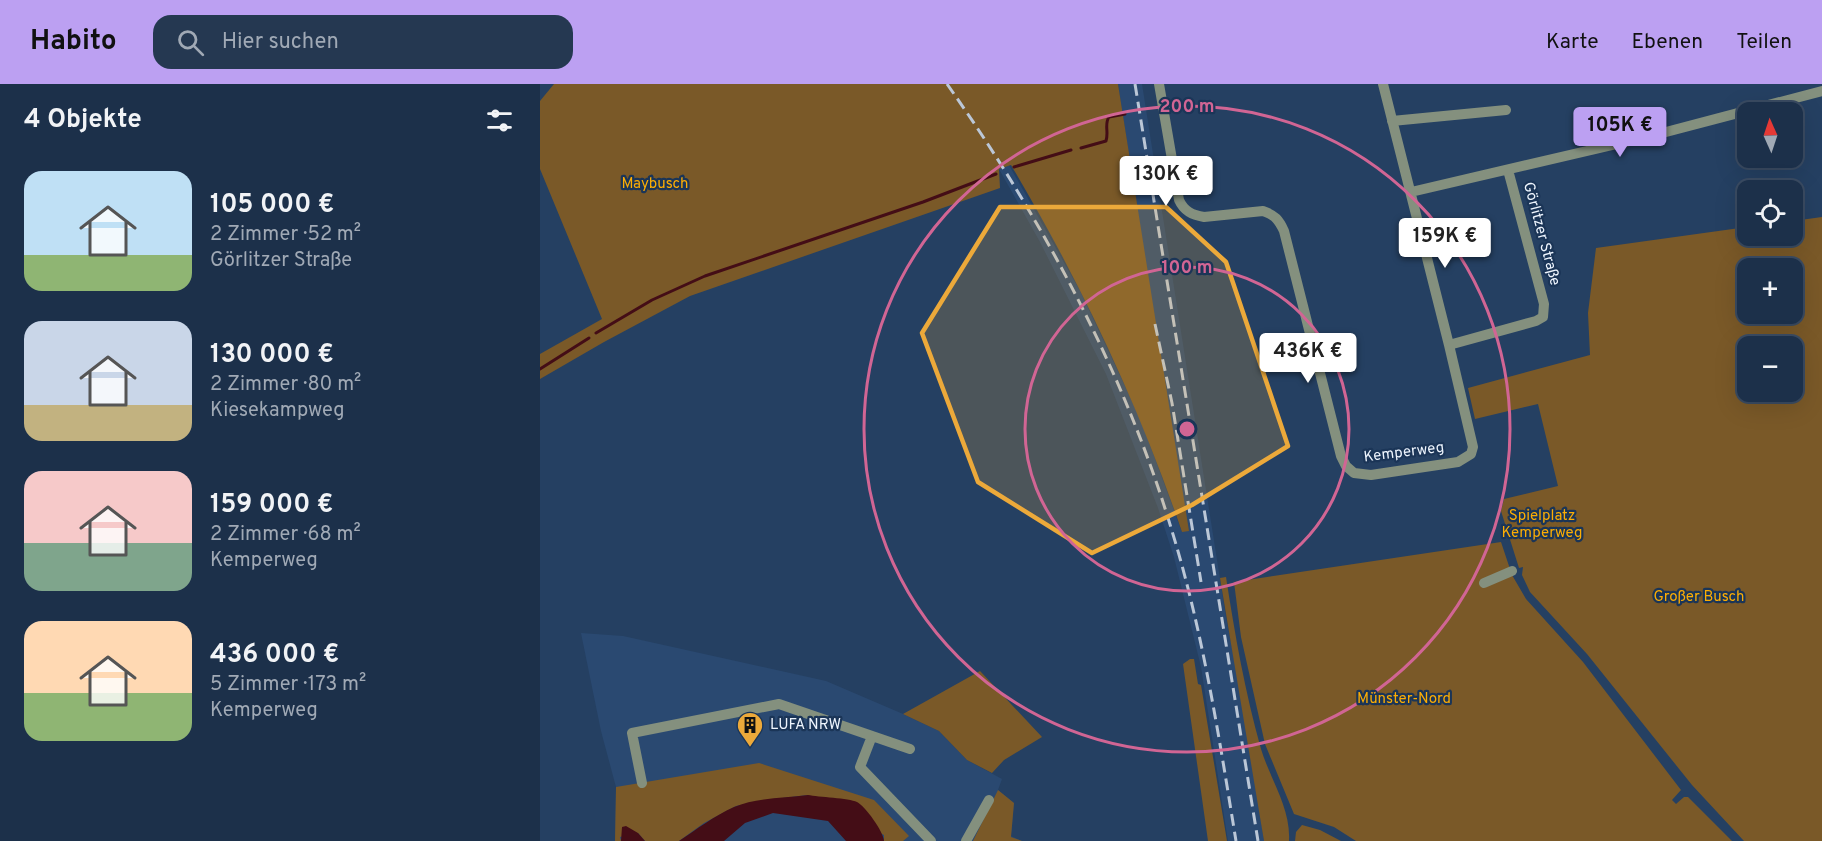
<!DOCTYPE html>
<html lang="de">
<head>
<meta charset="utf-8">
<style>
  :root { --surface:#1c304a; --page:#253851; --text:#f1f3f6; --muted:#a0a9b5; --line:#3a4b62; --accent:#bca0f2 }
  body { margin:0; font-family:Overpass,sans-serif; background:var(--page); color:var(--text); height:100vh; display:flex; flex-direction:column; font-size:22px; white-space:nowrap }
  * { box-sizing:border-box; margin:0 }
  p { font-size:20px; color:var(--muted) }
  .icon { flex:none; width:33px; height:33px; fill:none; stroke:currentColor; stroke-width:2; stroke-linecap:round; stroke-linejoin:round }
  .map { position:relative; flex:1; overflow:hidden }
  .sheet { display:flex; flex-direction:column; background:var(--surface); width:540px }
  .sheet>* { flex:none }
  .needle { width:39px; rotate:357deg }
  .fabs { position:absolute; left:1197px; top:18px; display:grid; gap:12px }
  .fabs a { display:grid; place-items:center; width:66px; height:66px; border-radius:12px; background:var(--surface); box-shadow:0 6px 24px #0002,0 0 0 2px var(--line); font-size:30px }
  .price { position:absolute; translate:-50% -51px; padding:0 14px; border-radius:6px; background:#fff; color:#222; font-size:20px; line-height:39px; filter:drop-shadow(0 2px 3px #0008) }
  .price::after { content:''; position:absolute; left:50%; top:36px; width:18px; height:14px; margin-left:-9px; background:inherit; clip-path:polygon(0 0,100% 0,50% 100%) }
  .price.selected { background:var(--accent); color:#111 }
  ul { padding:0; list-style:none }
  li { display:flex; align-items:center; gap:18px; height:150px; padding:0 24px }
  li span { display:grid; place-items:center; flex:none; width:168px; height:120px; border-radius:18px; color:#555 }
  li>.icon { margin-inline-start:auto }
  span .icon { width:72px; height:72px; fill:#fffc; stroke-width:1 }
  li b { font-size:26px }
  h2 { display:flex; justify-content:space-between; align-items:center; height:72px; padding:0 24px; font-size:26px }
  header { display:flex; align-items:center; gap:36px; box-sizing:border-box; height:84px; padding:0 30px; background:var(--accent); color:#111 }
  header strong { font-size:28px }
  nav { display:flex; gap:33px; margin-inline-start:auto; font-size:21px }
  .search { width:420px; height:54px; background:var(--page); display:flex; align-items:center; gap:15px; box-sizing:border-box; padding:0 21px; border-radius:18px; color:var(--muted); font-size:22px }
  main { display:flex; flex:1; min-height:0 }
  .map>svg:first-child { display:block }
</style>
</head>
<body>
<header>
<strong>Habito</strong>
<div class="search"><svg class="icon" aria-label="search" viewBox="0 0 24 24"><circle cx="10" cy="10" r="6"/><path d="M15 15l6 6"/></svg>Hier suchen</div>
<nav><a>Karte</a><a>Ebenen</a><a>Teilen</a></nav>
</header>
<main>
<section class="sheet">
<h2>4 Objekte<svg class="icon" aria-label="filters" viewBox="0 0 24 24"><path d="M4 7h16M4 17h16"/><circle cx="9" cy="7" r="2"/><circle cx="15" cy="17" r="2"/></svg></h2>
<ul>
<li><span style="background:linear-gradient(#bfe0f5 70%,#8fb573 0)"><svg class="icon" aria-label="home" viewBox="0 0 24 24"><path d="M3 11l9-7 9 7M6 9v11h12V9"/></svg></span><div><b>105 000 €</b><p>2 Zimmer · 52 m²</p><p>Görlitzer Straße</p></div></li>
<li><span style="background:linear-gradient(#c9d6e8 70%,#c2b280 0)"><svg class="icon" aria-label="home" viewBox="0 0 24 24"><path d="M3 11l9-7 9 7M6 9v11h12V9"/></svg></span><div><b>130 000 €</b><p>2 Zimmer · 80 m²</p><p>Kiesekampweg</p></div></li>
<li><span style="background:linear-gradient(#f6c9c9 60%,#7fa58c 0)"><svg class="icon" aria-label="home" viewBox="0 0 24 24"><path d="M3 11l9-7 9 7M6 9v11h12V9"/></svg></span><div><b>159 000 €</b><p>2 Zimmer · 68 m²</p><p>Kemperweg</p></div></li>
<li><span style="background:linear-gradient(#ffd9b3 60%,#8fb573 0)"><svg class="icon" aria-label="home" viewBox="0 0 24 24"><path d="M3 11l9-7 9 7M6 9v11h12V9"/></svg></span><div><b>436 000 €</b><p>5 Zimmer · 173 m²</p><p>Kemperweg</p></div></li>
</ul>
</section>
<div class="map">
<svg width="1282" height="757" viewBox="0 0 1282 757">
  <rect width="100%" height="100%" fill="#254062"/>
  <!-- built -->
  <path fill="#2a4971" d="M578,0h24l84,533 21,106 17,118h-36l-27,-174 -27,-110 -16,-49 -52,-134 -66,-132 -41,-73 2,-18 79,140 60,127 42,114 -21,-169z
    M41,549l42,3 203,45 77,33 36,17 28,29 35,19 -4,11 16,13 -3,33 11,5h-407l1,-54 -15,-56z"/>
  <!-- green -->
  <path fill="#7a5928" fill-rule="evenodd" d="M14,0h564l71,447 -7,1c-43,-127 -102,-251 -171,-367l-12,4 1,19 -310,108 -86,46 -64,37v-25l62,-35 -62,-150v-68z
    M1282,133v624h-78l-52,-56 -105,-131 -57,-62 -8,-17 1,-8 -4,1 -18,-57 3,-12 54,-13 -20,-82 -63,15 -7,-31 122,-33 -2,-42 8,-65 151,-21 1,9h44l1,-15zM1208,184h44v46h-44zM1208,262h44v46h-44z
    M961,458l11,33 14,24 57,63 98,128 -9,10 4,4 8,-7h4l44,44h-376l-22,-14 -40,-13 -29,-70 -24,-107 -7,-55z
    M686,493c9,58 19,115 35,172 9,30 30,59 28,92h-25l-44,-263z
    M650,575h4l4,25 3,1 26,156h-19l-25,-177z
    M440,587l62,66 -38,23 -12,13 -25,-13 -28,-29 -36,-17z
    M219,679l115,37 35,36 -6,5h-19v-6l-76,-40 -42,5 -30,6 -32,17 -25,18h-34l-7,-8 -18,4 1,4h-6l1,-54z
    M458,706l16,13 -3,34 11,4h-49z
    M762,741l18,5 21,11h-46l1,-9z"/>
  <!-- water -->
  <path fill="#440d16" d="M268,711c10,2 41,3 49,7 8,4 27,30 27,39h-38l-18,-20 -55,-8 -28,10 -21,18h-45c18,-12 35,-25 55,-34 22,-9 50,-9 74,-12z
    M86,742l12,7 7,8h-24l1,-14z"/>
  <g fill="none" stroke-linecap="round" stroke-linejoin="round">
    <!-- stream -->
    <path stroke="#440d16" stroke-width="3" d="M541,64l25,-7c3,-9 -2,-17 3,-24l16,-3
      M474,83l57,-17
      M56,249l56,-33 53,-24 218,-74 73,-28
      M0,285l49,-31"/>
    <!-- minor -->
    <path stroke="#84907e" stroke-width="10" d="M619,0l20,116c5,11 13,15 25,17l59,-6c12,4 16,9 21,20l57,225 5,10 8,7 17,2 87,-13 13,-8 2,-7 -24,-102 -66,-261
      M852,37l114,-11
      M871,108l236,-55 175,-46
      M909,261l87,-24 7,-4 1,-13 -36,-134
      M944,499l28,-12
      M332,652l-12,31 71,74
      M102,699l-10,-50 147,-29 131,45
      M426,757l23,-41"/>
    <!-- rail -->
    <path stroke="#bbc7d7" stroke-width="3" stroke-dasharray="12 6" stroke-linecap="butt" d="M407,0c95,134 178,289 225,447 31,101 47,206 64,310
      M595,0l123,757
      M615,240l17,79 29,179"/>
  </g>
  <!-- marked area -->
  <path fill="#eca93a" fill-opacity="0.2" stroke="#eca93a" stroke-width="4.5" stroke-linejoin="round" d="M460,123h166l60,55 62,184 -96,59 -100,48 -114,-71 -56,-149z"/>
  <!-- distance rings -->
  <g fill="none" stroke="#d16594" stroke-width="3">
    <circle cx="647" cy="345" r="162"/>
    <circle cx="647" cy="345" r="323"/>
  </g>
  <!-- icons -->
  <defs>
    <g id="building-pin" transform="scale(1.35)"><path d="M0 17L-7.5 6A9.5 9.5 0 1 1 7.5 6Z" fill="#eca93a" stroke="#1b3557"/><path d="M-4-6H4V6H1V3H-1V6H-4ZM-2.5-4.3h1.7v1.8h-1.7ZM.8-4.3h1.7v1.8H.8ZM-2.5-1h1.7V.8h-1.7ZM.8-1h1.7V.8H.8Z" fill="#111"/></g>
  </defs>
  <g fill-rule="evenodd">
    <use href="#building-pin" x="210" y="641"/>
  </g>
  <g text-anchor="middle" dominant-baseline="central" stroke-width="4.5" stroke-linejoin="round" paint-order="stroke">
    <!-- park labels -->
    <g font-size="15" fill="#fcad04" stroke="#1b3557">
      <text x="115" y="100">Maybusch</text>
      <text x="1002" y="432">Spielplatz<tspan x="1002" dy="17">Kemperweg</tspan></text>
      <text x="1159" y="513">Großer Busch</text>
      <text x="864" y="615">Münster-Nord</text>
    </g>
    <!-- street labels -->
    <g font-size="15" fill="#eef5fe" stroke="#1b3557">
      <text transform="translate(1001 150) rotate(75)">Görlitzer Straße</text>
      <text transform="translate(864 369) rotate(-7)">Kemperweg</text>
    </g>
    <!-- poi labels -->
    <g font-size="15" fill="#eef5fe" stroke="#1b3557" text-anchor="start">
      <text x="230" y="641">LUFA NRW</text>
    </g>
  </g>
  <circle cx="647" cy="345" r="9" fill="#d16594" stroke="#1b3557" stroke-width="3"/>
  <g font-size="18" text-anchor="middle" font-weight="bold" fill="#d16594" stroke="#1b3557" stroke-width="4.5" stroke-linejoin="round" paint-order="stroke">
    <text x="647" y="28">200 m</text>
    <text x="647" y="189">100 m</text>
  </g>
</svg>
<div class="fabs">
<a><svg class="needle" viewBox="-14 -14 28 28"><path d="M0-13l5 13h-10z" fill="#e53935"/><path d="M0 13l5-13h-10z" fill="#a0a9b5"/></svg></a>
<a><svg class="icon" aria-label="locate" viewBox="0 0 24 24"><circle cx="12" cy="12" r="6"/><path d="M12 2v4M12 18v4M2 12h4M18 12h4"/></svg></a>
<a>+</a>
<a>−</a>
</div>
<b class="price selected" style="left:1080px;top:74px">105K €</b>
<b class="price" style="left:626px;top:123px">130K €</b>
<b class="price" style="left:905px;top:185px">159K €</b>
<b class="price" style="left:768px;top:300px">436K €</b>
</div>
</main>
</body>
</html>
